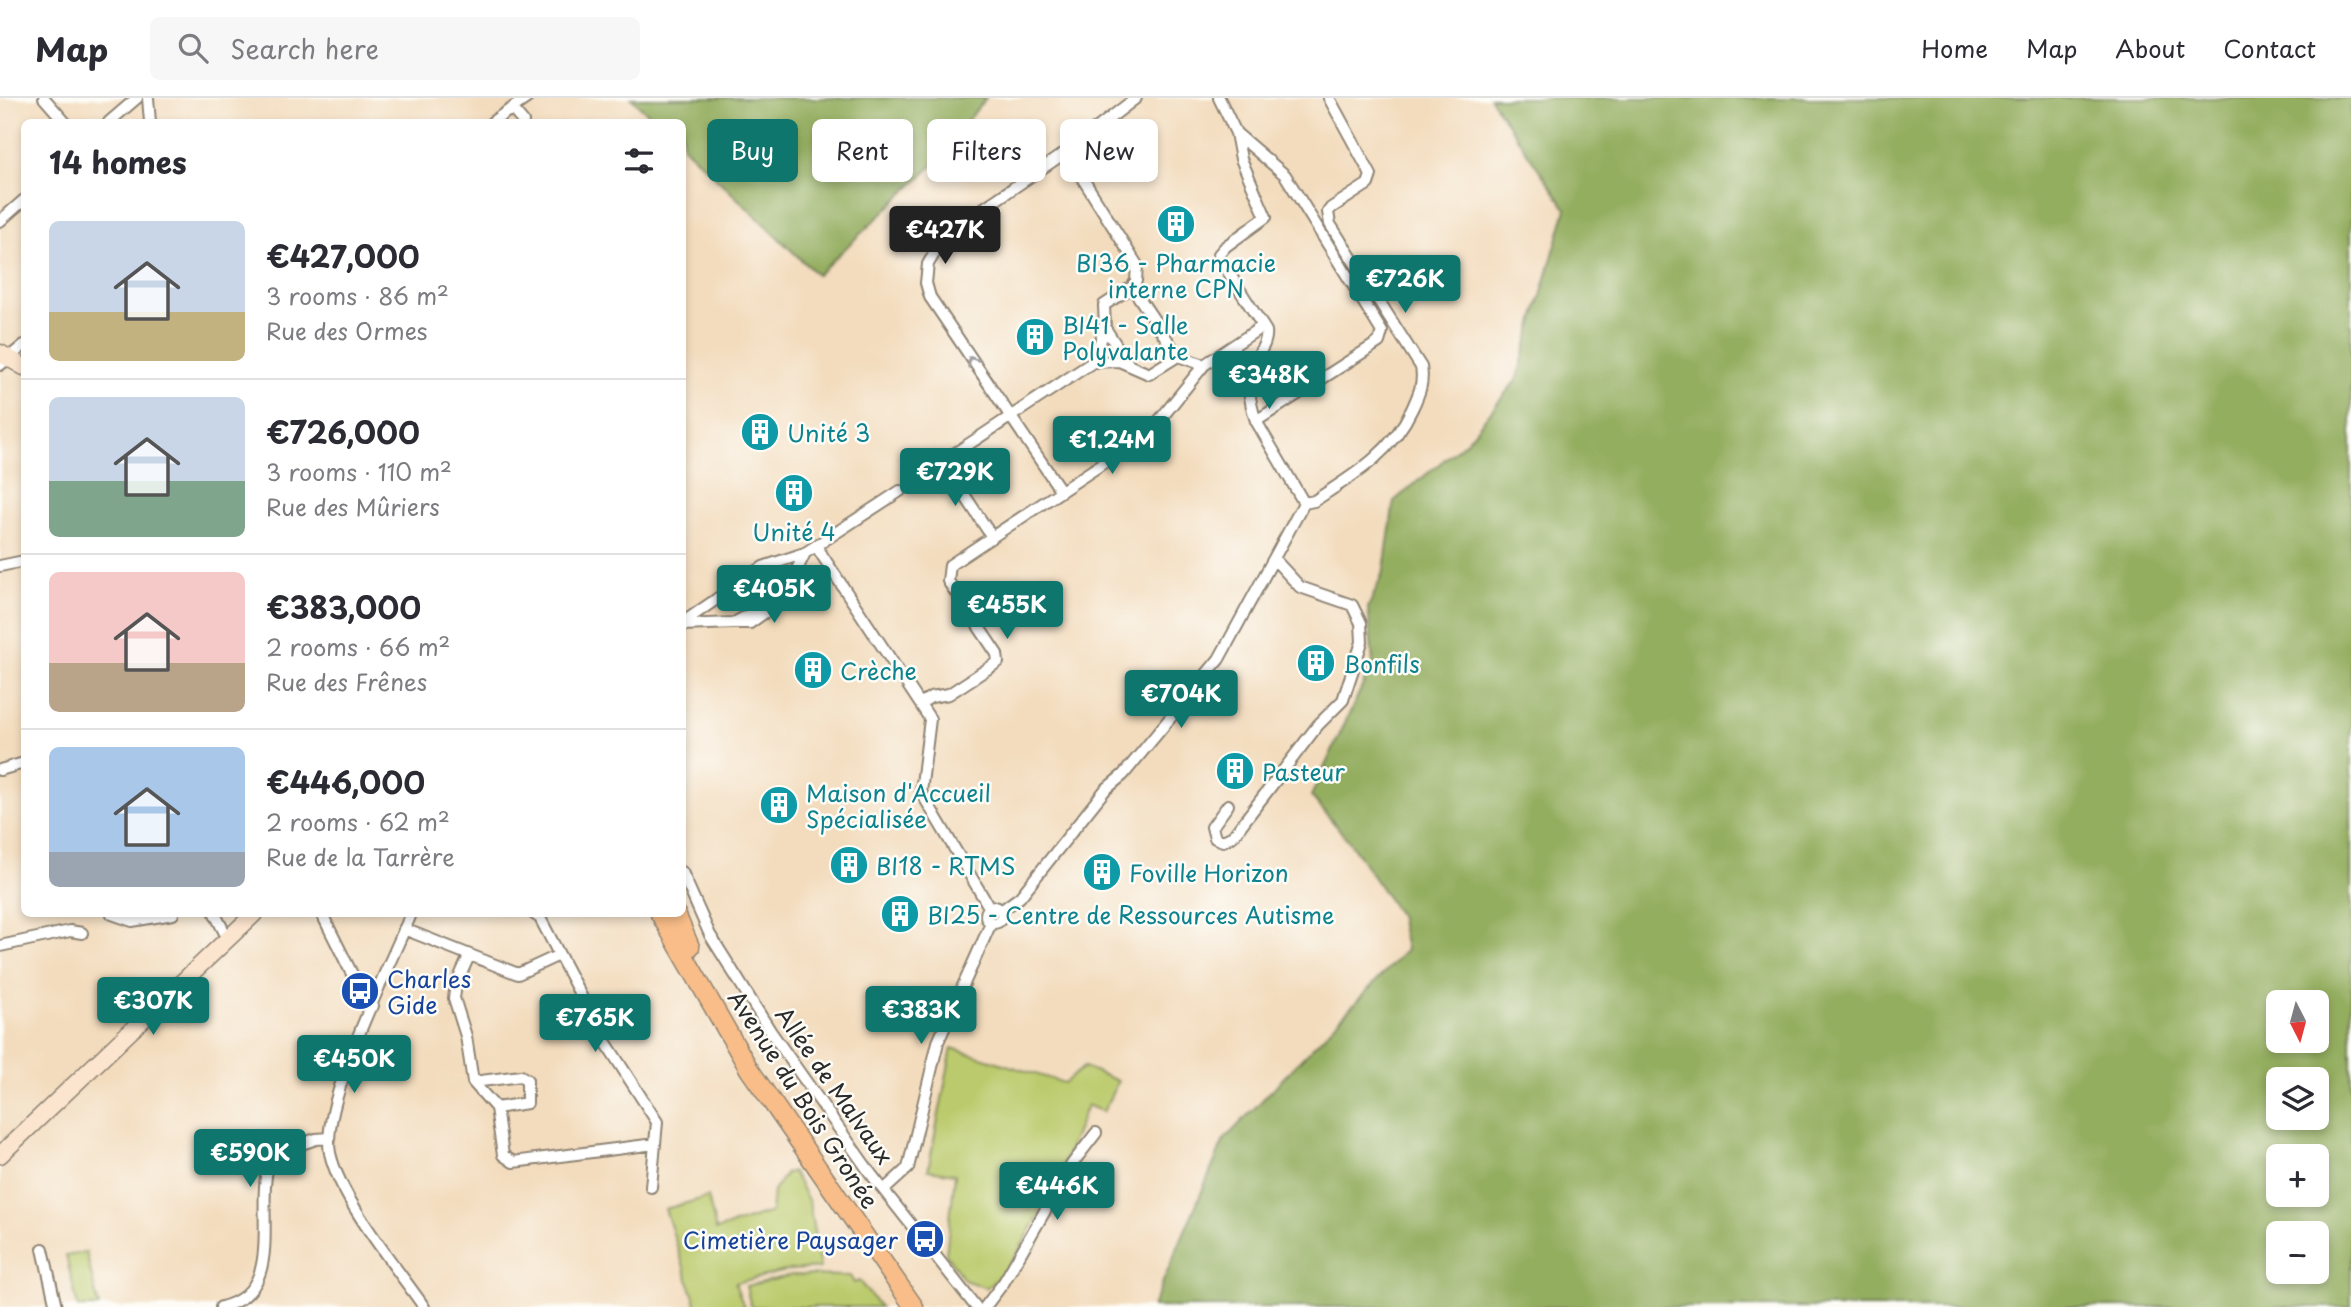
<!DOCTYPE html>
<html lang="en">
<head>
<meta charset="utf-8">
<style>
  :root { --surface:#fff; --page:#f7f7f7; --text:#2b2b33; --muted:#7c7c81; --line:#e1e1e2; --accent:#0f766e }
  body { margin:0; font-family:"Playpen Sans",sans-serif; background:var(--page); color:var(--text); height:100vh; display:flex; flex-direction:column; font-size:26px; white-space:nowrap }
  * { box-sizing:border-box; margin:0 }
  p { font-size:23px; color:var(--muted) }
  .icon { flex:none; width:38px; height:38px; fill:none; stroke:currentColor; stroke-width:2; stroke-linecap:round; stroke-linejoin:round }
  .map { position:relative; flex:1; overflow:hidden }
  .sheet { position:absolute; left:21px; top:21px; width:665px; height:798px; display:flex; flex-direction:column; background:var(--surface); border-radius:10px; box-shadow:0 4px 10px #0003 }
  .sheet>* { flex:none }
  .banner { position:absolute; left:707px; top:21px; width:665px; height:63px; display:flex; gap:14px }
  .needle { width:46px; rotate:174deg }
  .buttons { position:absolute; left:2266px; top:892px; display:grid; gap:14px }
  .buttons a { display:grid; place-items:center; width:63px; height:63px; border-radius:10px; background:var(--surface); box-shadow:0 4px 10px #0003; font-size:35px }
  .price { position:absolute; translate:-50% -60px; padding:0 16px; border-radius:7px; background:var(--accent); color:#fff; font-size:23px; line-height:46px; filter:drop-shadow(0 2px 4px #0008) }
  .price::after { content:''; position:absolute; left:50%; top:42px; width:21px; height:16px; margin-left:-10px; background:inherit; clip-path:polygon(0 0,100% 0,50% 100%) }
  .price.active { background:#222; color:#fff }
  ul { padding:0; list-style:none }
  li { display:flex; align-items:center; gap:21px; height:175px; padding:0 28px }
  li+li { border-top:2px solid var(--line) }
  li span { display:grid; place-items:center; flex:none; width:196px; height:140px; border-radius:10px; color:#555 }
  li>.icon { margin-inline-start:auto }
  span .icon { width:84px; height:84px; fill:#fffc; stroke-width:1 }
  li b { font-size:30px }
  h2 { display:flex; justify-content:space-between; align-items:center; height:84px; padding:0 28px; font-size:30px }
  .pill { padding:0 24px; border-radius:10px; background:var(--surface); box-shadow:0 4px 10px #0003; font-size:24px; line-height:63px }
  .pill.active { background:var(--accent); color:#fff }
  header { display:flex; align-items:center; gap:42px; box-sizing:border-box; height:98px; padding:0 35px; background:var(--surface); border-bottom:2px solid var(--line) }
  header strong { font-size:33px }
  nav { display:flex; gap:38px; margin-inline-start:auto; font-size:24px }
  .search { width:490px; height:63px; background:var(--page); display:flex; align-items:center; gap:18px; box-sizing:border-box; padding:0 24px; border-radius:10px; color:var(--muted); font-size:26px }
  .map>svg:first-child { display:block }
</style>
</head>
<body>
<header>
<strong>Map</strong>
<div class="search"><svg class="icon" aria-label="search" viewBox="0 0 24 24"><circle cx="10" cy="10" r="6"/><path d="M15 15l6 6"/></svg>Search here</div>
<nav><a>Home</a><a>Map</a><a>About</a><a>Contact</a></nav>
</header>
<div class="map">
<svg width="2351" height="1209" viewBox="0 0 2351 1209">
  <rect width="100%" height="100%" fill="#fdfcf7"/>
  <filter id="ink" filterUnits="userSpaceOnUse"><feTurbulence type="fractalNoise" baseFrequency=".0143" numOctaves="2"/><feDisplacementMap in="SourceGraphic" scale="14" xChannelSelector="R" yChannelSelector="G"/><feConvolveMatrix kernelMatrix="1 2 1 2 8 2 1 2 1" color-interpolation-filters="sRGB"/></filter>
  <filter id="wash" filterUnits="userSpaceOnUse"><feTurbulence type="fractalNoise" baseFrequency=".00686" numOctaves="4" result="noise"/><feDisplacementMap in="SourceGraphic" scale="28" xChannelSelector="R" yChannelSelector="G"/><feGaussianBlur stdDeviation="1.57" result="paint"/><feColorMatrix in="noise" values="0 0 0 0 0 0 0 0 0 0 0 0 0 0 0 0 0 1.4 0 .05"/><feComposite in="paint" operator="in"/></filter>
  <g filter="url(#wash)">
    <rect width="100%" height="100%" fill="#f3dcbd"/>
    <!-- green -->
    <path fill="#bbca6c" stroke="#737a4c" stroke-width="2" d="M952,950l112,35 20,-16 34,14 -15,31 -16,-7c-17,45 -63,158 -101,183l-22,-8 -18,-26 9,-80 -27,-4z
      M793,1074l16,30 11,66 -30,2 -55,13 9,24h-47l-32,-98 43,-12 8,33 55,-18 2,-21 13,-18z
      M86,1154l13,55h-21l-12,-51z
      M793,1177l57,1 4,7 5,-2 21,26h-129l-5,-21z"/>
    <!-- forest -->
    <path fill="#94ae60" stroke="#606c46" stroke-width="2" fill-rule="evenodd" d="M631,0h355l-57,71 -112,106 -134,-129 -1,-24h-25z
      M1490,0h861v1209h-1199l72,-167 182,-190 -7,-35 -50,-74 -38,-45 62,-133 -5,-55 16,-38 10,-69 73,-60 50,-62 49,-170zM2278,905h39v38h-39zM2278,982h39v38h-39zM2278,1059h39v38h-39zM2278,1136h39v38h-39z"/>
  </g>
  <g filter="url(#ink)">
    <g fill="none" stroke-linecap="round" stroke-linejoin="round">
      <!-- street casing -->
      <g stroke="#8f8474" stroke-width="14">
        <path id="street" d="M44,0l21,24
          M148,0l2,24
          M1219,0l17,35 49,42 97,157 -3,10 -123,79
          M512,11l11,13
          M109,24l28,-24
          M492,24l35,-24
          M1236,35l5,26 25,58 -40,29 -7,8 1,5 46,72c2,13 -9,23 -13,35 -7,19 -3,37 3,55l48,82
          M1066,54l71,113 -1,16 -4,6
          M0,123l24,-21
          M1105,230l24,37
          M1093,264l12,-34 -1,-23 28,-18 46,69 26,9
          M1093,264l26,-1 30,13 29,-18
          M0,267l24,-20
          M943,364l49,75
          M910,385l183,-121
          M1061,393l-131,-194 -4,-14 2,-19 18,-30 120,-82 70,-54
          M1304,405l10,-2c40,-26 77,-47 98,-92 7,-15 12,-26 9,-42l-91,-143 -2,-12 3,-4 37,-24 3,-9 -42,-77
          M816,448l114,173 -9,73 68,115
          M0,468l24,-5
          M682,525l81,-56 42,-14 95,-62
          M736,525h14l24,-17
          M682,527l52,-2 11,-6 44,-31 16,-33
          M921,605l10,-6 18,-3 49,-32 -1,-8 -49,-73 2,-16 200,-133 54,-67 59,-39
          M0,672l24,-7
          M1228,707l-16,22 3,11 8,3 10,-5 85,-111 25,-25 19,-58 -1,-19 -9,-18 -52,-18 -25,-27
          M682,774l28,63 61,97 100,142 105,133
          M986 817a8 8 0 1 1 16 0a8 8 0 1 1-16 0Z
          M1001,813l19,-14 85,-107 18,-15 96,-116 85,-156
          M112,816l20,7 41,-7
          M215,816l13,25
          M322,816l42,84 9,8
          M411,816c-21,51 -91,190 -81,239 10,46 66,114 94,154
          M534,816l6,4 63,120 54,84 -6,65
          M404,831l114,45 39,-18
          M0,848l70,-15 12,2
          M469,858l-13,29 -2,13 12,38 7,46 23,26 7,47 10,7 142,-18
          M473,984l48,-6 6,4v23l-31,5
          M884,1092l24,-22 30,-126 53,-119
          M43,1151l13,58
          M221,1209c70,-16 29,-105 51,-153l44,-15 13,-1
          M985,1209l19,-25 68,-118 24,-31"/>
      </g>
      <!-- secondary casing -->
      <g stroke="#8f8474" stroke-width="19">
        <path id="secondary" d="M0,255l24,14
          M0,1057l254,-241"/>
      </g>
      <!-- primary casing -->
      <g stroke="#8f8474" stroke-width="21">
        <path id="primary" d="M660,816l89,155 165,238
          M676,816l14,33"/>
      </g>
      <!-- street -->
      <use href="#street" stroke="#fff" stroke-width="10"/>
      <!-- secondary -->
      <use href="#secondary" stroke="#fce5cf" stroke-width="16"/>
      <!-- primary -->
      <use href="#primary" stroke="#f8bd88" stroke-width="18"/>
    </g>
    <!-- one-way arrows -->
    <defs><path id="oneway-chevron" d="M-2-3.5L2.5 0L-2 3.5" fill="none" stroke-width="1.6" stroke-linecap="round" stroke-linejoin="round" transform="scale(1.75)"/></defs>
    <use stroke="#a0a0a0" href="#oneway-chevron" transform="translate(972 263) rotate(-123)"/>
  </g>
  <!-- icons -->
  <defs>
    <g id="building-disc" transform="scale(2.0125)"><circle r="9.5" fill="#0f9aa8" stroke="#fdfcf7"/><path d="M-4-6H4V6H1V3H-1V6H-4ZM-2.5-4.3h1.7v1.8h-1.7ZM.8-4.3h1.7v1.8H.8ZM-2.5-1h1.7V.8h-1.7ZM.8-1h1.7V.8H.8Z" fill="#fff"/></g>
    <g id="bus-disc" transform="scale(2.0125)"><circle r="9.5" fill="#1a4fb4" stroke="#fdfcf7"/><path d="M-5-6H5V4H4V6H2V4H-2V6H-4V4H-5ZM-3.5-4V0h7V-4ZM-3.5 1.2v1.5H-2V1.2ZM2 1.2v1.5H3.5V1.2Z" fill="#fff"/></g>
  </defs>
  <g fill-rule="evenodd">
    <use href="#building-disc" x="1176" y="126"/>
    <use href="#building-disc" x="1035" y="239"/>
    <use href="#building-disc" x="760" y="334"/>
    <use href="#building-disc" x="794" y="395"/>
    <use href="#building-disc" x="1316" y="565"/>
    <use href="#building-disc" x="813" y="572"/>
    <use href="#building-disc" x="1235" y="673"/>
    <use href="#building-disc" x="779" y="707"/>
    <use href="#building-disc" x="849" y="767"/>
    <use href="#building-disc" x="1102" y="774"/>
    <use href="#building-disc" x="900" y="816"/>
    <use href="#bus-disc" x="360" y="893"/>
    <use href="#bus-disc" x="925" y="1141"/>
  </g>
  <g text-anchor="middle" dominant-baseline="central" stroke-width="5" stroke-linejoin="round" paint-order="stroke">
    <!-- culture labels -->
    <g font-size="23" fill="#0d838f" stroke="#fdfcf7" text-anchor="start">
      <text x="1176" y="164" text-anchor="middle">BI36 - Pharmacie<tspan x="1176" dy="26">interne CPN</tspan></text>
      <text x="1062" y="226">BI41 - Salle<tspan x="1062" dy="26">Polyvalante</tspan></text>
      <text x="787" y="334">Unité 3</text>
      <text x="794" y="433" text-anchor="middle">Unité 4</text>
      <text x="1343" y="565">Bonfils</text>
      <text x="840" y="572">Crèche</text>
      <text x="1262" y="673">Pasteur</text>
      <text x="806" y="694">Maison d'Accueil<tspan x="806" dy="26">Spécialisée</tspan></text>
      <text x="876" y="767">BI18 - RTMS</text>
      <text x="1129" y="774">Foville Horizon</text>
      <text x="927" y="816">BI25 - Centre de Ressources Autisme</text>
    </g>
    <!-- transit labels -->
    <g font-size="23" fill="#164399" stroke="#fdfcf7" text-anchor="start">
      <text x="387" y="880">Charles<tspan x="387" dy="26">Gide</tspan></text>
      <text x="898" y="1141" text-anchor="end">Cimetière Paysager</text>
    </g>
    <!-- street labels -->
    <g font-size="23" fill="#2b2b2b" stroke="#fdfcf7">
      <text transform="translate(835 987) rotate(55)">Allée de Malvaux</text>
      <text transform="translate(804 1001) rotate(57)">Avenue du Bois Gronée</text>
    </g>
  </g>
</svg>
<div class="buttons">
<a><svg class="needle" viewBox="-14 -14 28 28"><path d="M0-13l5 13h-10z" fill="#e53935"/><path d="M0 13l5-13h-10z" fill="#7c7c81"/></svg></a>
<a><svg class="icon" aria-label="layers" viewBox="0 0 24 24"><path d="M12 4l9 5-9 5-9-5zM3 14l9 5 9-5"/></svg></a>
<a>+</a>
<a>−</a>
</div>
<b class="price active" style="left:945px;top:168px">€427K</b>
<b class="price" style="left:1405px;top:217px">€726K</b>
<b class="price" style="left:1269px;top:313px">€348K</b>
<b class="price" style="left:1112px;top:378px">€1.24M</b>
<b class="price" style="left:955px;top:410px">€729K</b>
<b class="price" style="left:774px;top:527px">€405K</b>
<b class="price" style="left:1007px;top:543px">€455K</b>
<b class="price" style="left:1181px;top:632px">€704K</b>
<b class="price" style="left:153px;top:939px">€307K</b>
<b class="price" style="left:921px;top:948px">€383K</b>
<b class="price" style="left:595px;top:956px">€765K</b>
<b class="price" style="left:354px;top:997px">€450K</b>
<b class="price" style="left:250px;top:1091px">€590K</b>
<b class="price" style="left:1057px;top:1124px">€446K</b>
<div class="banner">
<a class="pill active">Buy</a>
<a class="pill">Rent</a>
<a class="pill">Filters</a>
<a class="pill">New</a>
</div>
<section class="sheet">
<h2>14 homes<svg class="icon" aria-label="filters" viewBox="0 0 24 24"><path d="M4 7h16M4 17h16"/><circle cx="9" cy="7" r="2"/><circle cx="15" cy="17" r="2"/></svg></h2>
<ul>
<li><span style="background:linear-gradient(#c9d6e8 65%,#c2b280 0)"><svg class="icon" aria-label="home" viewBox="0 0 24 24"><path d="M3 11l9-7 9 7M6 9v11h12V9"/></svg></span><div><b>€427,000</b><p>3 rooms · 86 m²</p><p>Rue des Ormes</p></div></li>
<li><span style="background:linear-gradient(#c9d6e8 60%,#7fa58c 0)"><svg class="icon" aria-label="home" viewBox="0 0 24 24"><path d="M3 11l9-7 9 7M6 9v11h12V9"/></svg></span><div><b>€726,000</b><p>3 rooms · 110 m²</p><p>Rue des Mûriers</p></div></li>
<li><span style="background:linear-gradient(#f6c9c9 65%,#b9a48a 0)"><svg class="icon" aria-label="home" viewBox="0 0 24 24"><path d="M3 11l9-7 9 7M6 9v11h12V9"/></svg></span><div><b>€383,000</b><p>2 rooms · 66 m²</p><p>Rue des Frênes</p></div></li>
<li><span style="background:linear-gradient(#a9c7e8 75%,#9aa5b1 0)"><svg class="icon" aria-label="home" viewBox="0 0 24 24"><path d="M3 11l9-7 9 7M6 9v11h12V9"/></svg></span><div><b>€446,000</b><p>2 rooms · 62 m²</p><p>Rue de la Tarrère</p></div></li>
</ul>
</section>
</div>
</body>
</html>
